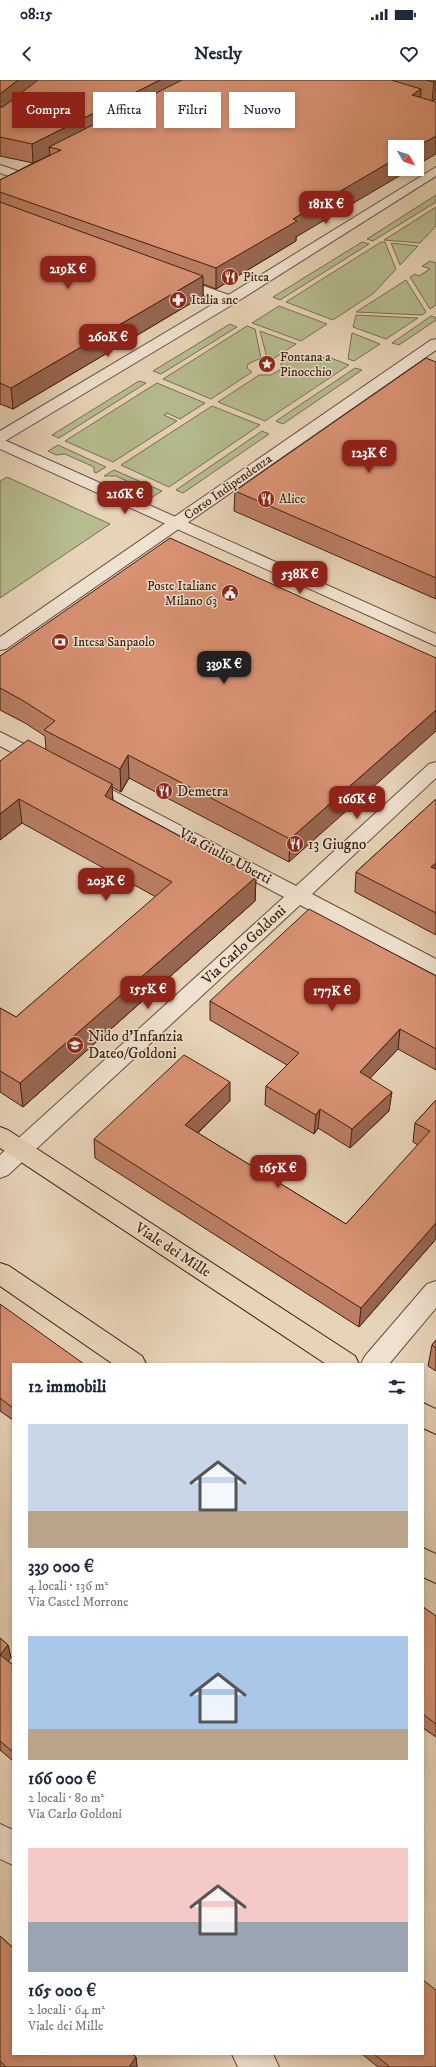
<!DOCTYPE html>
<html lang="it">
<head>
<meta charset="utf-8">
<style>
  :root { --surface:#fff; --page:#f2f2f3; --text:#1f2937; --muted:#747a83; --accent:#8f2418 }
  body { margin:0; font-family:"IM FELL DW Pica",serif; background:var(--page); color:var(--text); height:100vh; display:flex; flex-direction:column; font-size:15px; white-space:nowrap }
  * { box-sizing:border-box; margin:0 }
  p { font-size:13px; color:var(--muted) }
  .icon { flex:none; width:22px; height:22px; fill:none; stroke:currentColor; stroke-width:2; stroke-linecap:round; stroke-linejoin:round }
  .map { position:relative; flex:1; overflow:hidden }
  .drawer { position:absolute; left:12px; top:1283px; width:412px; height:692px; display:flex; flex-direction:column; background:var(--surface); border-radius:0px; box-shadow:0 2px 6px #0003 }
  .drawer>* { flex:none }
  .hud { position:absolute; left:12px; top:12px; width:412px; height:36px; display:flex; gap:8px }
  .needle { width:26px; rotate:129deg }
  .controls { position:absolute; left:388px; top:60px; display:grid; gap:8px }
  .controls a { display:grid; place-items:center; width:36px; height:36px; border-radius:0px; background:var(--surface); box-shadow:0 2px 6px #0003; font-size:20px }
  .price { position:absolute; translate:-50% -34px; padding:0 9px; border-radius:8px; background:var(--accent); color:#fff; font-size:13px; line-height:26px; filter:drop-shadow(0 1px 2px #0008) }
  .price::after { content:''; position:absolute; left:50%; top:24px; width:12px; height:9px; margin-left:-6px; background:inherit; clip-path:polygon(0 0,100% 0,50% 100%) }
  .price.on { background:#222; color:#fff }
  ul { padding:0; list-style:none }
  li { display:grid; align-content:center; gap:8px; height:212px; padding:0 16px }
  li span { display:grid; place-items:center; height:124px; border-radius:0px; color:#555 }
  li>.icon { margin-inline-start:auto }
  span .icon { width:72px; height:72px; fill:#fffc; stroke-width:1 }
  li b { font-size:17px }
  h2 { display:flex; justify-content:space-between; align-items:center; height:48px; padding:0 16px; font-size:17px }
  .tag { padding:0 14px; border-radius:0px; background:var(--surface); box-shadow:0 2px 6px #0003; font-size:14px; line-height:36px }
  .tag.on { background:var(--accent); color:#fff }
  .status { display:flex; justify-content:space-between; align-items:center; height:28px; padding:0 20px; background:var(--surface); direction:ltr }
  .status svg { height:11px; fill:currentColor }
  header { display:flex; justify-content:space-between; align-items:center; height:52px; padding:0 16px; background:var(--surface); font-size:18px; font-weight:800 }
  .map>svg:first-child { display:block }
</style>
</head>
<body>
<div class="status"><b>08:15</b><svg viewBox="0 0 49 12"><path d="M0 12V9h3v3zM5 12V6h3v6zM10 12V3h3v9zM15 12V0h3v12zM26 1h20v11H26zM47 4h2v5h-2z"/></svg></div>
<header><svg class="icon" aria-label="back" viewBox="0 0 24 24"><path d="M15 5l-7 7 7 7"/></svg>Nestly<svg class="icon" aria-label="heart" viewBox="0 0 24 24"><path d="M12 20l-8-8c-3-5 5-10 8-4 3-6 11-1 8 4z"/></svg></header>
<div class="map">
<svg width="436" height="1987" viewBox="0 0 436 1987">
  <rect width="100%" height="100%" fill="#e7d3b7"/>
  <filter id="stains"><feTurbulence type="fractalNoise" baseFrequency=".005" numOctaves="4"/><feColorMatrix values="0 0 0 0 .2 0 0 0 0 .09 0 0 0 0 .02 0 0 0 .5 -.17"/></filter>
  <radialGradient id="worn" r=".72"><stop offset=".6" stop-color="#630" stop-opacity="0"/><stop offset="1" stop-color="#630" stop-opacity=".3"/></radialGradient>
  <!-- green -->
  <path fill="#b6bc8e" stroke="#7a6e51" d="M436,115v7l-63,39 -6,-2z
    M436,127v19l-16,17 -36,-3z
    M362,162l7,2 -89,56 -7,-3z
    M381,162h4l11,27 -22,24 -41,27 -47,-18z
    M391,163l27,3 -18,19z
    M430,181l6,2v42l-6,4 -20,-32 5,-3 4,2 11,-7 -8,-3z
    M406,200l20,32 -4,3 -66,-3z
    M279,226l48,18 -26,17 -49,-18z
    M356,235l62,3 -32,21 -33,-12z
    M431,236l5,2v2l-37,25 -7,-2z
    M230,244l7,3 -76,47 -8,-3z
    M247,246l8,3 6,29 -13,6 -1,4 5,4 -41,27 -48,-20z
    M260,251l36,13 -23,15 -6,-1z
    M352,253l28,11 -26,17 -6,-2z
    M292,276l39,2 18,7 -84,56 -47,-19 41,-27h12l10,-6v-6z
    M355,288l7,2 -79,54 -7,-3z
    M139,301l7,2 -87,55 -7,-3z
    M157,303l48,20 -25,16 -13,-6 -3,2 13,6 -64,41 -48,-21z
    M212,326l48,19 -91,62 -48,-22z
    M262,351l7,3 -86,59 -7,-3z
    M58,365l48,22 -10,6 -2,-1v-5l-29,-13 -9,1 -8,-4z
    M114,390l48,21 -11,7 -8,-4 1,-5 -28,-13h-12z
    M7,397l103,47 -110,74v-117z"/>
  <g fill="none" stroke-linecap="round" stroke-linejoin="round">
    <!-- minor casing -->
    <g stroke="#684d3d" stroke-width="2">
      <path id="minor" d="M0,85l24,8 2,3 -6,4 -20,-7z
        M175,196l60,21 2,3 -2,3h-10l-55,-20 -2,-3 2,-3z
        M0,358l436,196v12l-436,-197z
        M0,652l52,26 2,4 -2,4 -7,2 -7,-2 -38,-20z
        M436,682v16l-124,116 124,65v16l-136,-70 -292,270 -8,3v-23l284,-258 -205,-109 -2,-4 2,-4 7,-2 7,2 203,106 133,-122z
        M436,1201v27l-47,56h-28l4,-8 62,-72z
        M0,1744l13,6v35l-13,-6z
        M232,1974h41l6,13h-41z"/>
    </g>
    <!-- tertiary casing -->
    <g stroke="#684d3d" stroke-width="2">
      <path id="tertiary" d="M436,87v9l-201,127 -230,138 -5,2v-12l225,-134z
        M436,259v11l-430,299 -6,1v-13l431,-297z"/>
    </g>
    <!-- primary casing -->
    <g stroke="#3d2014" stroke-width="2">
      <path id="primary" d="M0,1047l8,3 347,226 4,8h-33l-326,-216z
        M0,1183l9,3 133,90 4,8h-33l-113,-78z
        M423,1323l13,6v25l-13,-6z
        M423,1468l13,6v29l-13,-6z"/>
    </g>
    <!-- minor -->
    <use href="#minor" fill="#efe2d0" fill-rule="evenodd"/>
    <!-- tertiary -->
    <use href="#tertiary" fill="#efe2d0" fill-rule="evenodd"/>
    <!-- primary -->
    <use href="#primary" fill="#e7d3b7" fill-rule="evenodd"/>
  </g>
  <!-- wall -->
  <path fill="#bb7e63" stroke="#3d2014" d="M0,0h436v19l-3,2 -137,136v4l-80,48 -13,-5v12l-190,113 -13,-5v-224l33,-17 -33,-7z
    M436,282v237l-202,-88 1,-20z
    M0,576l436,2 -147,204 -160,-84 -8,14 -9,-5 1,13 143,77 -1,24 -232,206 -23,-15v-84l16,9 140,-120 -134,-74 -22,17v-79l46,-12 -1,-13 -20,-13 -25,-13z
    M436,719v136l-81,-43 1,-20z
    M436,896v94l-38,-21 -28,29 19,33 -39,37 -32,-20 -4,6 -49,-29 1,-19 21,-21 -77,-45v-19z
    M436,1020v139l-77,88 -264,-169 -1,-19 136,-38 -32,32 148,91 72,-79 -5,-3 2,-19z
    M0,1224l13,60v56l-13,-9z
    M436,1260v31l-8,-5 4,-21z
    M423,1527l13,9v121l-13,-9z
    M0,1558l8,7 3,13 -3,3 5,4v96l-13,-11z
    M0,1856l136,121 1,10h-137z
    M362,1974h61l13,13h-58z"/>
  <!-- shaded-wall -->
  <path fill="#986650" stroke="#3d2014" d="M18,0h28l-46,34v-20z
    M160,0h39l-150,67 1,8 -17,8 -1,-19z
    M436,1v18l-4,2 2,-19z
    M421,9l-1,20 -8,-14z
    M436,56v18l-19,11v-18h-1z
    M395,79v10h16l-115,68v4l-80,48v-21l77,-49z
    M203,196v20l-190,113 -2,-21z
    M436,630v21l-147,131 1,-23z
    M128,675l1,23 -8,14 -1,-23z
    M112,704l1,23 -8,-11z
    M19,719l3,24 -22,17v-26z
    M436,783v18l-5,-14z
    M256,797l-1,24 -232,206 -3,-24z
    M400,949l-2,20 -40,42 2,-19z
    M230,1002v19l-44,43 -1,-19z
    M392,1012l-3,19 -39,37 2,-19z
    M320,1029l-2,19 -4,6 2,-19z
    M436,1143v16l-77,88 2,-19z
    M8,1565l3,13 -8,9 -3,-12z
    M136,1977l1,10h-8z"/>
  <!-- building -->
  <path fill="#d99273" stroke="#3d2014" d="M0,0h18l-18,14z
    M38,0h122l-128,64 -32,-7v-30h3z
    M182,0h209l30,9 -9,6 24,7v34l-20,11h-21v12l-102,60 4,2 -81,47 -216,-76v-12l61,-30 -12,-3z
    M426,0h10v1l-2,1z
    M0,122l203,74 -192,112 -11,-5z
    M426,278l10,4v216l-201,-87z
    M170,458l266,120v52l-146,129 -162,-84 -8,14 -76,-39 11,-9 -33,-21 -22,-12v-32z
    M28,660l84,44 -7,12 151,81 -236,206 -20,-12v-63l16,9 156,-135 -153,-83 -19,15v-53z
    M436,719v64l-5,4 5,2v44l-80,-41z
    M309,829l127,67v73l-36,-20 -40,43 32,20 -40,37 -32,-20 -4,6 -50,-29 33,-33 -89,-52z
    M184,975l46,27 -45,43 161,99 84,-93 -15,-8 21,-23v123l-75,85 -267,-169z
    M0,1224l84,60h-71v44l-13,-10z
    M436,1260v8l-4,-3z
    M423,1527l13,9v108l-13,-10z
    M0,1558l8,7 -8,10 13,10v87l-13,-11z
    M0,1856l13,12v106h119l4,3 -7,10h-123l-6,-6z
    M423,1900l13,10v77h-46l-16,-13h49z"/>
  <!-- icons -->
  <defs>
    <g id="restaurant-disc" transform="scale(0.9)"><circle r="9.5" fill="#8f2418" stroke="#efe2d0"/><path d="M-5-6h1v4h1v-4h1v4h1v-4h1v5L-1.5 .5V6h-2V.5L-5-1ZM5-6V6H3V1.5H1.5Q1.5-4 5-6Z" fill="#fff"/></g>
    <g id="pharmacy-disc" transform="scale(0.9)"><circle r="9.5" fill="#8f2418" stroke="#efe2d0"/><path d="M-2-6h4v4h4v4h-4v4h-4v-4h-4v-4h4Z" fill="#fff"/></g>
    <g id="sight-disc" transform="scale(0.9)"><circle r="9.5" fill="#8f2418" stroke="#efe2d0"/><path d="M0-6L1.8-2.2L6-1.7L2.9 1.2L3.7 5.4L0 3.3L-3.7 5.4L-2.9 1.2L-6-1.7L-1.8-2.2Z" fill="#fff"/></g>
    <g id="civic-disc" transform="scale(0.9)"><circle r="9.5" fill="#8f2418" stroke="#efe2d0"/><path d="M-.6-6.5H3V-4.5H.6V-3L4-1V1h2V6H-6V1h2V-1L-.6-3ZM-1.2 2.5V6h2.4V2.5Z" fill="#fff"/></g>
    <g id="bank-disc" transform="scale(0.9)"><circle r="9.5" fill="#8f2418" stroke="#efe2d0"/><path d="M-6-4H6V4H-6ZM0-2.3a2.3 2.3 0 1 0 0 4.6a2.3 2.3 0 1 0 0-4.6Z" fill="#fff"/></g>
    <g id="school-disc" transform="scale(0.9)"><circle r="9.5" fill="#8f2418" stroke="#efe2d0"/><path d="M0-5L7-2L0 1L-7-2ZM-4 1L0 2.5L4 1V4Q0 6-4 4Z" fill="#fff"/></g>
  </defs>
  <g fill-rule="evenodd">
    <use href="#restaurant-disc" x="230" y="197"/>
    <use href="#pharmacy-disc" x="178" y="220"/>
    <use href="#sight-disc" x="267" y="284"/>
    <use href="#restaurant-disc" x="266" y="419"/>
    <use href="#civic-disc" x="230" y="513"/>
    <use href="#bank-disc" x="60" y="562"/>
    <use href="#restaurant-disc" x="164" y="711"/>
    <use href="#restaurant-disc" x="295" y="764"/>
    <use href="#school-disc" x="75" y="965"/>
  </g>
  <g text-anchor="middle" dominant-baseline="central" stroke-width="3" stroke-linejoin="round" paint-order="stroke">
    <!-- far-poi labels -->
    <g font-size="13" fill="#3d2014" stroke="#efe2d0" text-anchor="start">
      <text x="243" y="197">Pitea</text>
      <text x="191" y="220">Italia snc</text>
      <text x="280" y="277">Fontana a<tspan x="280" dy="15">Pinocchio</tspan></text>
      <text x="279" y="419">Alice</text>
      <text x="217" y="506" text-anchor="end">Poste Italiane<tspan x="217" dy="15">Milano 63</tspan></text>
      <text x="73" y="562">Intesa Sanpaolo</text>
    </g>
    <!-- far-street labels -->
    <g font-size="13" fill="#3d2014" stroke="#efe2d0">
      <text transform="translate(228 407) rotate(-35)">Corso Indipendenza</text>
    </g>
    <!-- poi labels -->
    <g font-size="15" fill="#3d2014" stroke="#efe2d0" text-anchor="start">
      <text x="177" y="711">Demetra</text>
      <text x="308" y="764">13 Giugno</text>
      <text x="88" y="956">Nido d'Infanzia<tspan x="88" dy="17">Dateo/Goldoni</tspan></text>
    </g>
    <!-- street labels -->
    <g font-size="15" fill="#3d2014" stroke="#efe2d0">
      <text transform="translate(225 776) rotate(28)">Via Giulio Uberti</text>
      <text transform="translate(244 865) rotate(-43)">Via Carlo Goldoni</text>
      <text transform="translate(173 1170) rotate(33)">Viale dei Mille</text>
    </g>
  </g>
  <rect width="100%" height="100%" filter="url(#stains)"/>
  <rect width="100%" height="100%" fill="url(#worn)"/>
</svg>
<div class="controls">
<a><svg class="needle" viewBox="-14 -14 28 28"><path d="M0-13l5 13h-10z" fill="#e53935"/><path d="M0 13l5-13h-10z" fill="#747a83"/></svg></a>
</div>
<b class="price" style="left:326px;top:145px">181K €</b>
<b class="price" style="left:68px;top:210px">219K €</b>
<b class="price" style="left:108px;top:278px">260K €</b>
<b class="price" style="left:369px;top:394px">123K €</b>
<b class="price" style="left:125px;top:435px">216K €</b>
<b class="price" style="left:300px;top:515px">538K €</b>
<b class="price on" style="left:224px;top:605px">339K €</b>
<b class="price" style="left:357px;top:740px">166K €</b>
<b class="price" style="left:106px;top:822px">203K €</b>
<b class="price" style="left:148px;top:930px">155K €</b>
<b class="price" style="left:332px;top:932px">177K €</b>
<b class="price" style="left:278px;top:1109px">165K €</b>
<div class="hud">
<a class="tag on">Compra</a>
<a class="tag">Affitta</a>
<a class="tag">Filtri</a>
<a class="tag">Nuovo</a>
</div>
<section class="drawer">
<h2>12 immobili<svg class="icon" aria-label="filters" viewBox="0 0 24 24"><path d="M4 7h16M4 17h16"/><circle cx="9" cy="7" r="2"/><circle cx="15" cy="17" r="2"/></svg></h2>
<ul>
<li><span style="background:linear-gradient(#c9d6e8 70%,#b9a48a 0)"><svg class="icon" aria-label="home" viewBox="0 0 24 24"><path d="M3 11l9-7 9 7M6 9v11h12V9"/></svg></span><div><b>339 000 €</b><p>4 locali · 136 m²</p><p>Via Castel Morrone</p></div></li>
<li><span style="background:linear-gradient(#a9c7e8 75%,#b9a48a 0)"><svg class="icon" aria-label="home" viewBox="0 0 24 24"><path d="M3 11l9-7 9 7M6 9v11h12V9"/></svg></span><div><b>166 000 €</b><p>2 locali · 80 m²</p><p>Via Carlo Goldoni</p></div></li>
<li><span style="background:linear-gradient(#f6c9c9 60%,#9aa5b1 0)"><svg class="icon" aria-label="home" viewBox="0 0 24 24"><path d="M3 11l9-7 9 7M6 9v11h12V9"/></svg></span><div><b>165 000 €</b><p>2 locali · 64 m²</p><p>Viale dei Mille</p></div></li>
</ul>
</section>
</div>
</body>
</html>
